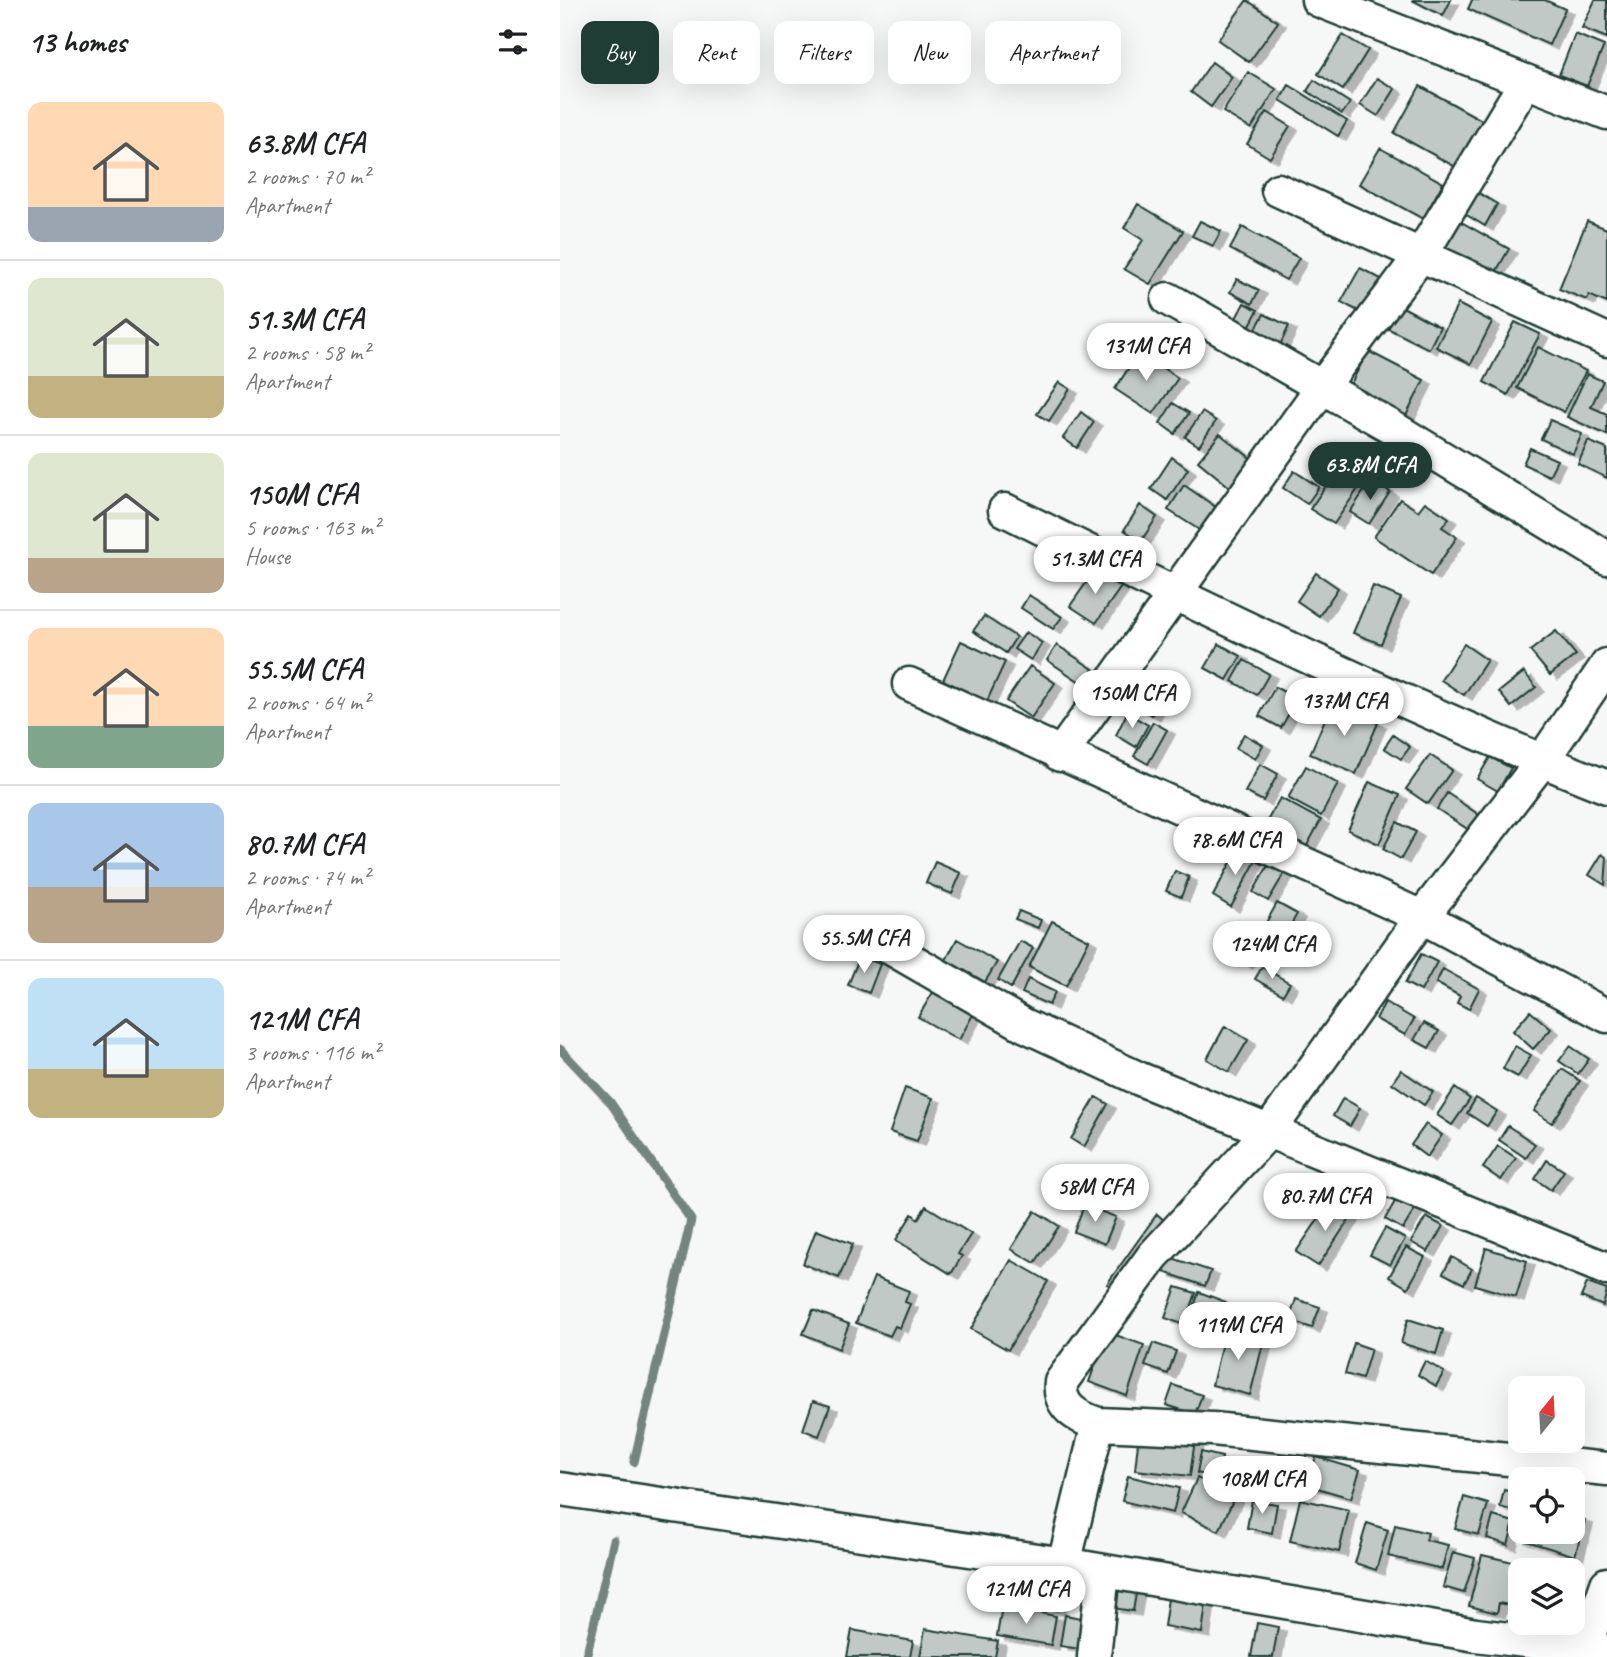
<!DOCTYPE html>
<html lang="en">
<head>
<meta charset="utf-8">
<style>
  :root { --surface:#fff; --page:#f6f6f6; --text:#202124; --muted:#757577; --line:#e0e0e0; --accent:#1f3d34 }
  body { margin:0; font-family:Caveat,sans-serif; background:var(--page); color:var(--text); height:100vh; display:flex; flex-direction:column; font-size:26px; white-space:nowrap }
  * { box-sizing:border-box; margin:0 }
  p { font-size:23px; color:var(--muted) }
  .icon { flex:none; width:38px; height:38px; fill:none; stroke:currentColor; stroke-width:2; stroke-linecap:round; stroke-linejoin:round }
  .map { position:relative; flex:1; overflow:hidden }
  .side { display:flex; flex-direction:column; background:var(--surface); width:560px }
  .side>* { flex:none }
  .hud { position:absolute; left:21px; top:21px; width:665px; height:63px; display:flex; gap:14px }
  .needle { width:46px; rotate:18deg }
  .tools { position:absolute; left:948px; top:1376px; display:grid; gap:14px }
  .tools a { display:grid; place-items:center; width:77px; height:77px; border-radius:14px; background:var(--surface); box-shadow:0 7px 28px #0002; font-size:35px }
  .price { position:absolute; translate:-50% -60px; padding:0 16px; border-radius:24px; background:#fff; color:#222; font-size:23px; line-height:46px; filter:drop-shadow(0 2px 4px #0008) }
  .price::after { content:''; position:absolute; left:50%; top:42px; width:21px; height:16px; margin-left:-10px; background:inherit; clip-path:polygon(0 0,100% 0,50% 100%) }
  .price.selected { background:var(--accent); color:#fff }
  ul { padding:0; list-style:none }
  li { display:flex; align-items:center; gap:21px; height:175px; padding:0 28px }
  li+li { border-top:2px solid var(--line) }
  li span { display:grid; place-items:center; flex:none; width:196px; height:140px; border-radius:14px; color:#555 }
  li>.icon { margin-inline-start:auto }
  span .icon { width:84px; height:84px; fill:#fffc; stroke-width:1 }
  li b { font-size:30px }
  h2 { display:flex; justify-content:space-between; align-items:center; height:84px; padding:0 28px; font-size:30px }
  .chip { padding:0 24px; border-radius:14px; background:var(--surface); box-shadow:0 7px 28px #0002; font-size:24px; line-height:63px }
  .chip.selected { background:var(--accent); color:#fff }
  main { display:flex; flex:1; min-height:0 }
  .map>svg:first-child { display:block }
</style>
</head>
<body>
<main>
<section class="side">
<h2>13 homes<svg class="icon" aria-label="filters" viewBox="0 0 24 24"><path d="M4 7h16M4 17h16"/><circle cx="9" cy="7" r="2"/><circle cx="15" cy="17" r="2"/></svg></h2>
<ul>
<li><span style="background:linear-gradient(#ffd9b3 75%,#9aa5b1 0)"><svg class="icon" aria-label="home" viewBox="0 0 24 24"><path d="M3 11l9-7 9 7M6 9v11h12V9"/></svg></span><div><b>63.8M CFA</b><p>2 rooms · 70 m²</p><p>Apartment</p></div></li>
<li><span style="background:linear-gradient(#dfe7d0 70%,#c2b280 0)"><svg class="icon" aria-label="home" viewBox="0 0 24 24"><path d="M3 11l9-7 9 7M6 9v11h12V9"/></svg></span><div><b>51.3M CFA</b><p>2 rooms · 58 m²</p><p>Apartment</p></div></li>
<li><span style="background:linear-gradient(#dfe7d0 75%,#b9a48a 0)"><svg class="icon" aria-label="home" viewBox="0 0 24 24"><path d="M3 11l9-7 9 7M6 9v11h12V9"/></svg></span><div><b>150M CFA</b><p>5 rooms · 163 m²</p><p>House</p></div></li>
<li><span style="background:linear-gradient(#ffd9b3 70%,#7fa58c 0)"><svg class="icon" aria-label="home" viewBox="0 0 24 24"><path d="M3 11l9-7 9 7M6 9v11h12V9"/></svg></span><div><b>55.5M CFA</b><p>2 rooms · 64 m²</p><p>Apartment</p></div></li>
<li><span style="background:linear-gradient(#a9c7e8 60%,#b9a48a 0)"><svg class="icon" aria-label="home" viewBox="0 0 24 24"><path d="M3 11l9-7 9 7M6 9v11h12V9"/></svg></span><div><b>80.7M CFA</b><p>2 rooms · 74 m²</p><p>Apartment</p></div></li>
<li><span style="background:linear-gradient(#bfe0f5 65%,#c2b280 0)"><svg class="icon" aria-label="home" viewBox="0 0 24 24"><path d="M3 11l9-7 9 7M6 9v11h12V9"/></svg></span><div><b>121M CFA</b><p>3 rooms · 116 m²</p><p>Apartment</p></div></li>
</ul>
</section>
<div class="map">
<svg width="1047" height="1657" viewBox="0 0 1047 1657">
  <defs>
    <filter id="shadow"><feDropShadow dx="8" dy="4.5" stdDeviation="0" flood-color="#0004"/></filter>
  </defs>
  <rect width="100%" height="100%" fill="#f6f7f7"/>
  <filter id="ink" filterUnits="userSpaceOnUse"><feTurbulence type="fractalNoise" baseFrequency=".0143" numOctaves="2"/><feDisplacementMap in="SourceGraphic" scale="14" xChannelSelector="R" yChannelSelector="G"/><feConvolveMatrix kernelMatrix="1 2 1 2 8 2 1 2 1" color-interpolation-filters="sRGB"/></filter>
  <g filter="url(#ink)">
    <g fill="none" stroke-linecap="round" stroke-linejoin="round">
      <!-- stream -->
      <path stroke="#72857f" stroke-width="9" d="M0,1049l50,53 81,118 -57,242
        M26,1657l28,-117"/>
    </g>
    <!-- building -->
    <path fill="#c0c9c6" stroke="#1f3d34" stroke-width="2" filter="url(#shadow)" d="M687,0l31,22 -29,40 -31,-22z
      M852,0h39l-8,16z
      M912,0h73l20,9 -16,36 -81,-36z
      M1035,0h12v38l-25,-10z
      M1015,34l29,12 -17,40 -28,-11z
      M783,35l25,15 -25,40 -25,-16z
      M652,62l20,15 -21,30 -20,-15z
      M688,72l28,17 -25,40 -28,-17z
      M817,78l18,11 -17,27 -18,-11z
      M754,80l36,23 -8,11 -35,-23z
      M729,85l58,36 -9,15 -58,-36z
      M860,86l67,37 -26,47 -67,-37z
      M707,112l23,14 -20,32 -23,-14z
      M820,148l63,35 -20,36 -64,-35z
      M912,189l25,15 -12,22 -25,-15z
      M578,204l45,27 -33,53 -26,-15 19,-29 -19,-12z
      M896,219l53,30 -16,28 -53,-29z
      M640,221l21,10 -8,15 -21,-10z
      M1027,221l20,8v74l-18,-8 -2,5 -28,-11z
      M682,227l57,31 -13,22 -56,-31z
      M800,268l21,11 -19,34 -21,-11z
      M677,279l22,11 -7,14 -22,-12z
      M684,303l14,7 -9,17 -14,-7z
      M837,304l43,23 -11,22 -44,-22z
      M898,304l34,18 -21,42 -35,-17z
      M704,314l25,12 -9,19 -26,-13z
      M955,322l25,12 -32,61 -24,-13z
      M978,347l48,24 -22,41 -47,-24z
      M808,351l56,29 -18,36 -57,-29z
      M579,352l39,26 -25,36 -38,-25z
      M1027,374l16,7 -12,26 16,7v21l-40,-18z
      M499,382l11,7 -21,32 -12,-7z
      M613,403l16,10 -14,21 -15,-11z
      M521,412l13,10 -17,26 -14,-10z
      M642,412l14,9 -17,25 -14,-9z
      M990,420l32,14 -9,20 -32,-15z
      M660,434l34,27 -22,28 -34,-28z
      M1028,441l19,8v29l-29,-14z
      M970,448l27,12 -8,16 -26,-12z
      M612,457l16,12 -21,31 -16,-11z
      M779,467l23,16 -28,41 -24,-15z
      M734,471l25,16 -12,17 -24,-16z
      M812,479l18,13 -21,32 -19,-12z
      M624,485l36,25 -16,23 -36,-23z
      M840,499l18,12 7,-9 24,16 -7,9 15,10 -26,38 -57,-38z
      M580,505l17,12 -16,24 -17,-11z
      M535,570l26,17 -25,36 -26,-17z
      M756,573l22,15 -19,28 -22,-15z
      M813,586l28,12 -20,46 -28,-11z
      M469,595l33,22 -9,12 -32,-21z
      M424,616l32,21 -10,16 -33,-22z
      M996,631l20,24 -26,20 -20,-24z
      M466,632l16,11 -11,17 -17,-11z
      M401,641l44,21 -18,39 -44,-21z
      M659,644l22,12 -14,24 -22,-12z
      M904,644l23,16 -23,35 -23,-15z
      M497,645l36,24 -10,15 -36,-24z
      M684,660l25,14 -12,21 -25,-14z
      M470,666l25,17 -24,35 -25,-17z
      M964,672l12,15 -25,20 -12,-15z
      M571,673l33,19 -12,23 -34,-19z
      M715,687l22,12 -16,29 -22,-12z
      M772,703l46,20 -22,51 -46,-20z
      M567,713l21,12 -12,22 -20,-12z
      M593,722l14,8 -19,34 -14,-8z
      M684,734l19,11 -8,14 -19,-11z
      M833,735l17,12 -9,12 -17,-11z
      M870,755l22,15 -24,34 -22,-15z
      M930,757l21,11 -13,23 -21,-12z
      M700,764l18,10 -15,27 -18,-9z
      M746,766l32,18 -17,32 -33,-18z
      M809,782l31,13 -21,49 -31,-14z
      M887,793l38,26 -10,15 -38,-25z
      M720,798l41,22 -17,31 -41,-23z
      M837,822l19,10 -15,27 -18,-10z
      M679,847l19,10 -27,50 -18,-11z
      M1042,854l5,4 -2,27 -16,-10z
      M714,855l16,9 -22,37 -15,-9z
      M375,862l26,11 -9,21 -26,-11z
      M615,871l14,6 -8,20 -15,-6z
      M717,903l20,11 -14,25 -20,-11z
      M459,911l22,9 -3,8 -23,-9z
      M492,921l37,19 -23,46 -37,-19z
      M662,936l29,16 -6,12 -29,-17z
      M397,939l40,23 -12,20 -39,-22z
      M460,941l13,7 -22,40 -13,-8z
      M861,954l16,8 -16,29 -16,-8z
      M300,956l20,8 -11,29 -21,-8z
      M702,967l28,16 -7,12 -28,-16z
      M883,969l36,20 -10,20 -12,-6 3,-7 -24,-13z
      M468,979l27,13 -6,13 -27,-12z
      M375,989l40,22 -16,29 -41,-23z
      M825,1002l29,17 -9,16 -29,-16z
      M970,1011l21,18 -18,20 -20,-18z
      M864,1023l15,8 -10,17 -15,-8z
      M665,1026l23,14 -19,32 -22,-13z
      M955,1046l16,9 -13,22 -15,-8z
      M1010,1046l19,13 -11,15 -19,-13z
      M1002,1069l18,12 -28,42 -18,-12z
      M841,1070l32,22 -9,13 -32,-22z
      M345,1088l28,10 -16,43 -27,-9z
      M895,1088l15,11 -18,26 -15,-10z
      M536,1097l12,7 -24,43 -13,-8z
      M783,1098l17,10 -10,18 -17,-10z
      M916,1098l21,13 -10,15 -20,-13z
      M866,1124l16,11 -15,22 -16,-12z
      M948,1126l27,18 -9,14 -27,-18z
      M938,1146l18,12 -15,22 -18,-12z
      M987,1160l17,11 -13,19 -16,-11z
      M837,1198l18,11 -12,20 -18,-10z
      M772,1199l21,15 -35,52 -22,-14z
      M524,1205l32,12 -11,27 -31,-12z
      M366,1206l45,28 -13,20 4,2 -11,18 -55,-34 16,-26 6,5z
      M475,1211l24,15 -24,37 -24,-14z
      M597,1214l9,8 -49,69 -10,-7z
      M866,1217l17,9 -15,26 -17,-10z
      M825,1228l20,11 -15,26 -20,-10z
      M256,1230l37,14 -14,34 -36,-14z
      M846,1247l19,10 -17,31 -19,-11z
      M926,1248l41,13 -11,36 -41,-12z
      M609,1257l42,14 -6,15 -41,-14z
      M892,1257l20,12 -8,15 -21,-11z
      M451,1260l37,21 -40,69 -37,-21z
      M314,1277l35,14 -4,11 5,2 -10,24 -5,-2 -5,10 -34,-13z
      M1027,1283l20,7 -4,16 -22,-9z
      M616,1287l20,6 -11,32 -20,-7z
      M639,1292l27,10 -10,29 -27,-9z
      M736,1299l24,8 -8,21 -23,-8z
      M253,1310l36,14 -10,25 -36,-15z
      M848,1319l35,11 -7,24 -35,-11z
      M665,1330l39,10 -14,55 -38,-10z
      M547,1332l37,13 -17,51 -38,-14z
      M593,1343l23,8 -8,23 -23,-8z
      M794,1343l17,6 -9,30 -17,-5z
      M865,1361l19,11 -8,14 -18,-11z
      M613,1385l29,10 -7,19 -29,-9z
      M253,1401l17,5 -11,30 -16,-6z
      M579,1433l56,7 -5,36 -55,-6z
      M641,1452l21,5 -5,21 -20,-5z
      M756,1457l44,13 -9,28 -44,-13z
      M568,1476l51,12 -6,25 -51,-12z
      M637,1478l38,18 -16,35 -38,-18z
      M944,1490l17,4 -4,18 -17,-5z
      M904,1497l24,7 -9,31 -24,-6z
      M740,1499l49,11 -10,42 -49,-11z
      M692,1500l25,4 -5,29 -25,-5z
      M933,1516l21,6 -6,23 -21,-7z
      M1013,1516l12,4 -10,36 -58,-18 4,-11v4h52z
      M807,1523l21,7 -12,40 -21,-7z
      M835,1525l33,8 -2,7 22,5 -6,24 -54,-13z
      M893,1552l22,6 -11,35 -21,-6z
      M922,1555l53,12 -14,3v38l-22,-5 -2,10 -28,-7z
      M448,1565l55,9 -6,36 -55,-10z
      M556,1584l21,4 -4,23 -21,-3z
      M609,1592l38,5 -5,36 -38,-7z
      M442,1606l54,10 -5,29 -54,-9z
      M505,1615l27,5 -5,30 -27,-4z
      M697,1623l21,4 -5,30h-22z
      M365,1629l73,12 -3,16h-75z
      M292,1630l61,11 -3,16h-63z"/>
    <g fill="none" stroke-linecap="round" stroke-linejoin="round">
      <!-- street casing -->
      <g stroke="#1f3d34" stroke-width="37">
        <path id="street" d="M758,0l289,113
          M718,190l329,150
          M608,299l222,127 217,132
          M445,510c197,98 397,195 602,277
          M349,684l513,233 185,99
          M500,755l262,-368 99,-132 105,-174
          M327,946l137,79 116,54 467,190
          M538,1424c-21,-7 -40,-17 -37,-42l92,-126 116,-125 153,-214 120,-156 65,-96
          M0,1489l504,75 412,71 131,16
          M504,1564l34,-140 115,5 394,40
          M1025,1647l22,-63
          M534,1657l9,-85"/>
      </g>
      <!-- street -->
      <use href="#street" stroke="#fff" stroke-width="32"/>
    </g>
  </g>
</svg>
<div class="tools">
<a><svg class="needle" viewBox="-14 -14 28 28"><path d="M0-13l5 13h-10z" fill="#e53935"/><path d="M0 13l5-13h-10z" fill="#757577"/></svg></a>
<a><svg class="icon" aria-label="locate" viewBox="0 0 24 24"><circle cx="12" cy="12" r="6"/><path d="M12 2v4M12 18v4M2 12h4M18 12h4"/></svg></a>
<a><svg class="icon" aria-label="layers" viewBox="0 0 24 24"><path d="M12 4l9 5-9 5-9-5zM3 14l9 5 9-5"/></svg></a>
</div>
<b class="price" style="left:586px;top:383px">131M CFA</b>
<b class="price selected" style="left:810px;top:502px">63.8M CFA</b>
<b class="price" style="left:535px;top:596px">51.3M CFA</b>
<b class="price" style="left:572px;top:730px">150M CFA</b>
<b class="price" style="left:784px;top:738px">137M CFA</b>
<b class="price" style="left:675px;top:877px">78.6M CFA</b>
<b class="price" style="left:304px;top:975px">55.5M CFA</b>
<b class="price" style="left:712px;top:981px">124M CFA</b>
<b class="price" style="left:535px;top:1224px">58M CFA</b>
<b class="price" style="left:765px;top:1233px">80.7M CFA</b>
<b class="price" style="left:678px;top:1362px">119M CFA</b>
<b class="price" style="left:702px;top:1516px">108M CFA</b>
<b class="price" style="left:466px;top:1626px">121M CFA</b>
<div class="hud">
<a class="chip selected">Buy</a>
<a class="chip">Rent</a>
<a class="chip">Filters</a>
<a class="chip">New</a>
<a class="chip">Apartment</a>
</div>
</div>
</main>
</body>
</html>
